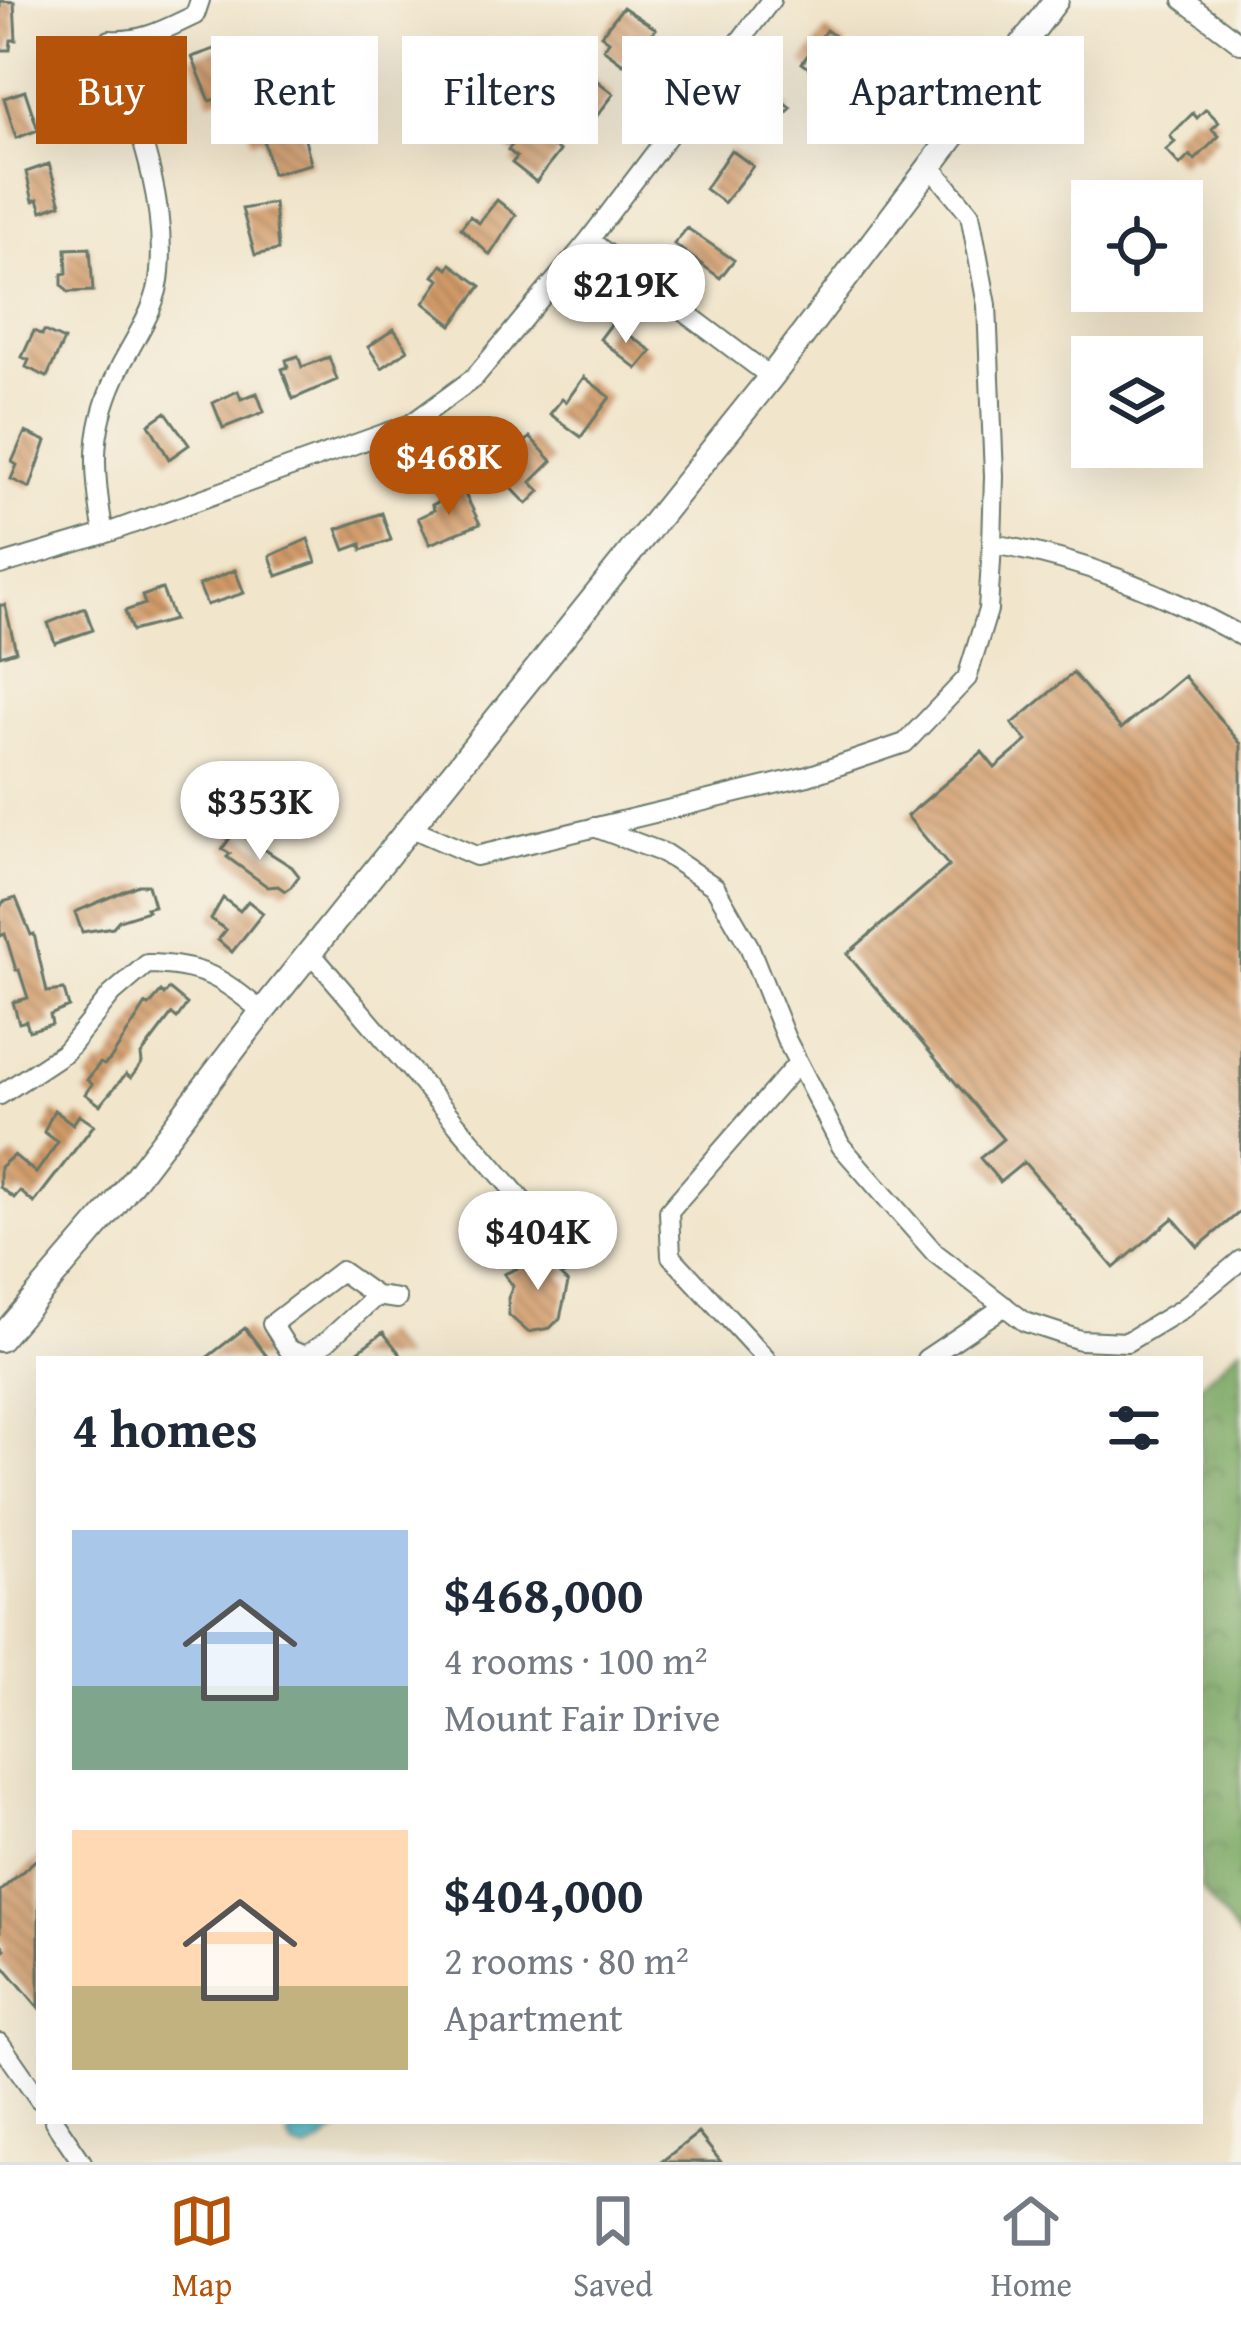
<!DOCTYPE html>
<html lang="en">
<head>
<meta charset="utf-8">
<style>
  :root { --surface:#fff; --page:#f6f6f7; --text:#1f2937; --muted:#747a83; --line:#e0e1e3; --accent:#b45309 }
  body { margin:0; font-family:"Gentium Book Plus",serif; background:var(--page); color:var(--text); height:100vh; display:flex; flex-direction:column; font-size:45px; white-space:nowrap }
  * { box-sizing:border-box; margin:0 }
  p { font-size:39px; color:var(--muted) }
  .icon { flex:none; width:66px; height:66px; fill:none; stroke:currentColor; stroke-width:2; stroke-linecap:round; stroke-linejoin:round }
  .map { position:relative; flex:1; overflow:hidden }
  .drawer { position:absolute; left:36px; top:1356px; width:1167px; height:768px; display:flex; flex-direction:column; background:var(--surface); border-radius:0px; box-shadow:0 12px 48px #0002 }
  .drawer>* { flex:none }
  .hud { position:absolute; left:36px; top:36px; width:1170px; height:108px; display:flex; gap:24px }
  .controls { position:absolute; left:1071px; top:180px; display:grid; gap:24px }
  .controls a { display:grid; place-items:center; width:132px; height:132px; border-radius:0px; background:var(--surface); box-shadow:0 12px 48px #0002; font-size:60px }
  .price { position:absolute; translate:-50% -102px; padding:0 27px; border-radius:42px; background:#fff; color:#222; font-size:39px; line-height:78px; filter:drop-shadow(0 3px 6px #0008) }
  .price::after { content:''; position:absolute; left:50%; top:72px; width:36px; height:27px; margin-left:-18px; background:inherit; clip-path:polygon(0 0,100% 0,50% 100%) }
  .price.on { background:var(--accent); color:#fff }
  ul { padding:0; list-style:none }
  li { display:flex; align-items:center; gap:36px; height:300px; padding:0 36px }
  li span { display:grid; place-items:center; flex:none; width:336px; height:240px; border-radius:0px; color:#555 }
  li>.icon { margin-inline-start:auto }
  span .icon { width:144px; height:144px; fill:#fffc; stroke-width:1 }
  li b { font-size:51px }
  h2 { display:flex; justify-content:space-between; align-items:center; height:144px; padding:0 36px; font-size:51px }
  .pill { padding:0 42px; border-radius:0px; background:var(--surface); box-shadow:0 12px 48px #0002; font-size:42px; line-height:108px }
  .pill.on { background:var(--accent); color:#fff }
  .tab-bar { display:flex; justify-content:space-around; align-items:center; height:168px; border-top:3px solid var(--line); background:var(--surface); font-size:33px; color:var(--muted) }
  .tab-bar a { display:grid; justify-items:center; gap:6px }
  .tab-bar .on { color:var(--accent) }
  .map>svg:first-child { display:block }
</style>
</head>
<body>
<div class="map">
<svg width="1241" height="2162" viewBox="0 0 1241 2162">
  <defs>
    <pattern id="forest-crowns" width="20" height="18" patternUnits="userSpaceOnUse" patternTransform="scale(3)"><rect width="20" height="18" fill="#7cab64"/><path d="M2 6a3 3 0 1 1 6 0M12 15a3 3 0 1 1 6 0" fill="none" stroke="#658c53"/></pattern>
    <pattern id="water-rules" width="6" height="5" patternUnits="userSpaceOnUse" patternTransform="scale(3)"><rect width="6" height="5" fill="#54bfce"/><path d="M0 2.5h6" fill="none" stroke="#459ca8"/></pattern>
    <pattern id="building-back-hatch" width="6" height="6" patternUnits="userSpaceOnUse" patternTransform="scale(3)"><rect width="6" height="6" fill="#d19a67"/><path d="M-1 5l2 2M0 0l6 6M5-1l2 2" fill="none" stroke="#a97f56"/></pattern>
  </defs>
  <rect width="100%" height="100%" fill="#f7f3e8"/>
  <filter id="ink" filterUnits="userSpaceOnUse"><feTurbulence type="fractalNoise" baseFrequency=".00833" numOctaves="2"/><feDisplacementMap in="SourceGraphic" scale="24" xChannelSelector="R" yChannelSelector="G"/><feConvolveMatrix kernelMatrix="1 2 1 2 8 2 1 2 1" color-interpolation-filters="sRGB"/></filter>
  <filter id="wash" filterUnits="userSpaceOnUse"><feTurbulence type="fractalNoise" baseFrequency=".004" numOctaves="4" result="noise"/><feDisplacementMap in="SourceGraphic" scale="48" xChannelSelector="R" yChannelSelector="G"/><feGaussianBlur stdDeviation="2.7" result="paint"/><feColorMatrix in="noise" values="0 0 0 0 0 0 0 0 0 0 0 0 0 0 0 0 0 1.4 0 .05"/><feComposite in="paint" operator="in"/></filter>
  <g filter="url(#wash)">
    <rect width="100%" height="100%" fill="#f1e5cb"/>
    <!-- forest -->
    <path fill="url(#forest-crowns)" stroke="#4e744c" stroke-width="3" d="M1241,1347v593l-41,-53v-502z"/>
    <!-- water -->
    <path fill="url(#water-rules)" stroke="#3a7e81" stroke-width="3" d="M298,2121h51l-26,22 -17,8 -12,-4 -6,-10z"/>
    <g id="blocks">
      <!-- building -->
      <path fill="url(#building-back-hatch)" d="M0,1l14,1 2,38h-5l-1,10h-10z
        M623,7l33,22 -33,35 -20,-15 6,-8 -8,-6z
        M826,30l21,15 -25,33 -20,-15z
        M223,46l11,47 -24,8 -18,-44z
        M591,76l23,18 -29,37 -25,-19z
        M25,91l13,39 -22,8 -12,-40z
        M776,96l15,12 -21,28 -18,-13z
        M297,105l14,59 -39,10 -9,-36 -11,3 -6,-22z
        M1206,109l13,13 -7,7 7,7 -24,24 -5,-5 -10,10 -14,-15 9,-8 -5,-6 23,-23 4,5z
        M527,127l33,24 -24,31 -24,-19 5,-6 -9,-7z
        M731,150l22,16 -29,37 -19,-14z
        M49,164l12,40 -19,7 -4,-12 -5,2 -7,-29z
        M497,200l19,15 -26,40 -29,-27 9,-12 9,7z
        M274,203l4,47 -23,5 -13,-46z
        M687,228l47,32 -14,18 -46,-34z
        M90,248l3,43 -25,1 -6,-7v-11l5,-1 -1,-24z
        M451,264l30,22 -29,39 -28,-22 16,-23 -6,-4 8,-11 6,4z
        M612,323l40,28 -15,18 -37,-30z
        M394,329l14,21 -26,18 -14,-21z
        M34,331l8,4 2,-4 20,9 -17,37 -21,-10 3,-7 -7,-3z
        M298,356l4,11 27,-10 8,23 -44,19 -11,-30 6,-2 -2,-7z
        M584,377l26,20 -29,40 -31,-23 12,-15 4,3z
        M238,391l3,8 16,-6 7,19 -41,16 -10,-25z
        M166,412l23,33 -20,14 -20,-35z
        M25,432l21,9 -16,47 -19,-9 6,-14 -5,-3z
        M530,437l22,24 -21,21 9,9 -13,13 -29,-30z
        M463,490l17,34 -50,20 -12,-26 16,-8 -2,-5z
        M382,513l9,27 -29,10 -1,-6 -16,6 -8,-21z
        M308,539l8,23 -39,14 -7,-20z
        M235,570l9,23 -37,12 -8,-20z
        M162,589l12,31 -42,11 -7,-20 20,-7 -3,-8z
        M0,605h5l11,46 -16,5z
        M85,608l8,22 -38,13 -7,-20z
        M1073,673l48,56 63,-53 57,68v467l-43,36 -25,-29 -59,50 -90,-106 -24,20 -20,-24 23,-19 -156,-185 102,-88 -42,-50 75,-64 13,16 32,-27 -15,-17z
        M235,831l57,36 7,9 -8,11 -6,4 -7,-5 -10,1 -41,-30 3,-3 -8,-5z
        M138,885h10l6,21 -8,2 2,3 -29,9 -6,7 -31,5 -7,-20z
        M16,898l15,37 3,-1 13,58 17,-2 5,17 -19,8 2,9 -23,7 -3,-10 -7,2 -6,-21 15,-4 -9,-28h-3l-11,-36 -5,2v-28l3,-6z
        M223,898l17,13 8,-10 15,12 -31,39 -14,-12 8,-10 -15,-11z
        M169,989l18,15 -10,14 -5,-4 -31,41 1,8 -11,15 -5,-4 -26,31 -15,-11 7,-10 -5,-4 13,-17 4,2 6,-5 36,-56 3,2 12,-14 3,3z
        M54,1110l19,14 6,-9 15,10 -60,78 -14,-12 -6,7 -14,-11v-20l14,-12 22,18 22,-31 -14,-10z
        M548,1248l19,24 -6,4 7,7 -8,35 -10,10 -22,4 -19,-17 -1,-17 5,-12 -9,-12 23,-10z
        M245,1328l24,31h-64z
        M383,1332l21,27h-56z
        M39,1857v151l-39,-46v-9l5,-4 -5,-7v-51z
        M698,2133l23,29h-60z"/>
    </g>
  </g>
  <g filter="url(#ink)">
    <use href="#blocks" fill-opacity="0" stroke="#687869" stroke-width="3"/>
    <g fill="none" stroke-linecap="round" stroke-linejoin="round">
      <!-- minor casing -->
      <g stroke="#687869" stroke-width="22">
        <path id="minor" d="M1183,0l58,44
          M589,240l182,137
          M104,534c-12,-66 -14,-108 17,-169 15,-29 37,-59 39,-93 7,-78 -27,-159 -50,-232 34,2 55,-11 85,-25l5,-15
          M992,544c90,15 169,48 249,92
          M0,565l104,-31 307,-110 63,-46 115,-138 182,-240
          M409,827l67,29 332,-80 97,-33 62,-65 21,-68 4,-66 2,-68 -7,-171 -17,-91 -38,-46
          M594,827l70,26 51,34 34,59 37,93 55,107 94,107 90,69 55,18 47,2 55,-33 59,-49
          M310,952l221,259 10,22 -26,23
          M0,1095l65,-43 47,-58 35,-30c54,1 75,13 115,48
          M376,1296l-35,-25 -69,53 16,25 17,7 22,-15 49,-45 21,3
          M766,1359l-95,-103 -2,-45 129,-148
          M926,1359l79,-53
          M0,2043l39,56
          M54,2121l28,41"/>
      </g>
      <!-- major casing -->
      <g stroke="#687869" stroke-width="28">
        <path id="major" d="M0,1339l113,-132 149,-195 509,-635 285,-377"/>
      </g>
      <!-- minor -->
      <use href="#minor" stroke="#fff" stroke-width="18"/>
      <!-- major -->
      <use href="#major" stroke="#fff" stroke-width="24"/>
    </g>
  </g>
</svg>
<div class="controls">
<a><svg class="icon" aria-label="locate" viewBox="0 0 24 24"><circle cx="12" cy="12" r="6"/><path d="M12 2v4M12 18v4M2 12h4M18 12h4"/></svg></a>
<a><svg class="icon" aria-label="layers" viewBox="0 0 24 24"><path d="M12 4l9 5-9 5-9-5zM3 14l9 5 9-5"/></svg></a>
</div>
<b class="price" style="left:626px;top:346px">$219K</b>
<b class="price on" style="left:449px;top:518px">$468K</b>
<b class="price" style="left:260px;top:863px">$353K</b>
<b class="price" style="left:538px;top:1293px">$404K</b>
<div class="hud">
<a class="pill on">Buy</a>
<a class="pill">Rent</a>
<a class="pill">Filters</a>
<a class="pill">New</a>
<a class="pill">Apartment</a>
</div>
<section class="drawer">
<h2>4 homes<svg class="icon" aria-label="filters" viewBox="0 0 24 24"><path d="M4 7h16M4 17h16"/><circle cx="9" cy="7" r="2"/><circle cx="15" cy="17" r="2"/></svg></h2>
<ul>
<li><span style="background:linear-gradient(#a9c7e8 65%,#7fa58c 0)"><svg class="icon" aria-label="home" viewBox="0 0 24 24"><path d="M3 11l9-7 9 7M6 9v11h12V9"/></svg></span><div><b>$468,000</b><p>4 rooms · 100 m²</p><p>Mount Fair Drive</p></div></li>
<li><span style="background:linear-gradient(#ffd9b3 65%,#c2b280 0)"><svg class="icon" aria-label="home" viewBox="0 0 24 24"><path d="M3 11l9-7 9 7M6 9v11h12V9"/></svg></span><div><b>$404,000</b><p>2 rooms · 80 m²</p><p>Apartment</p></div></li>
</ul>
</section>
</div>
<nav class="tab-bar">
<a class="on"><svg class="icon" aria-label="map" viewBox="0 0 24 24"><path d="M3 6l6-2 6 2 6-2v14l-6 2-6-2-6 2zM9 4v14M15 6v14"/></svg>Map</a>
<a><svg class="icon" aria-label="saved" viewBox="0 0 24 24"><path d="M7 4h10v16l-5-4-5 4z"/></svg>Saved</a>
<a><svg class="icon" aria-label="home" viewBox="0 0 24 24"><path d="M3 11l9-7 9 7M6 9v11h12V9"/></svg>Home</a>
</nav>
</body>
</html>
